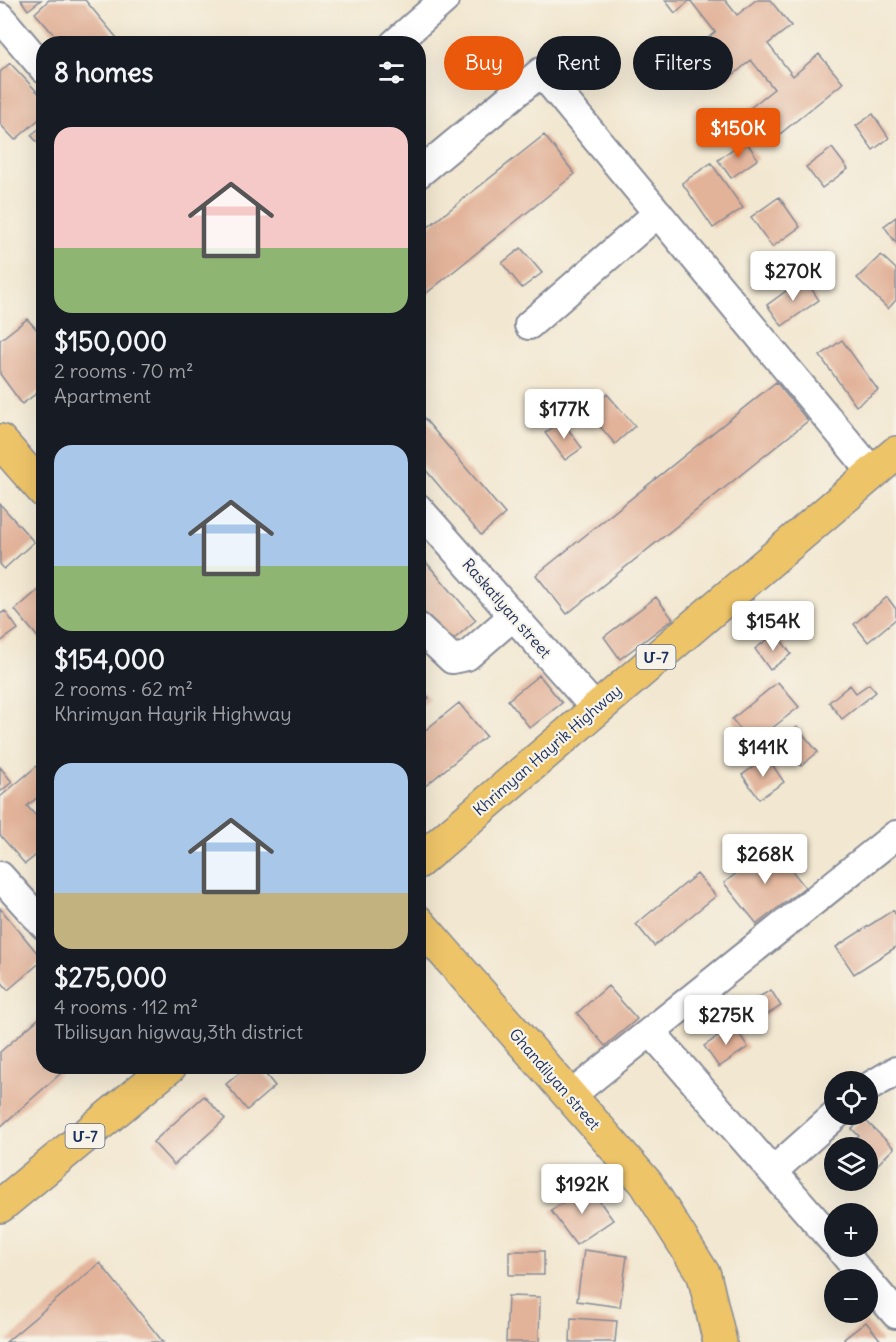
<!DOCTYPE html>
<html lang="en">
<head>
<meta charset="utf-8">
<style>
  :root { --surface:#171b24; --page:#20242c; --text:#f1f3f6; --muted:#9ea1a6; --accent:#ea580c }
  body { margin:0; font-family:Delius,"Noto Sans Armenian",sans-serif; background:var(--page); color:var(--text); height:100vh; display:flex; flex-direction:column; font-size:22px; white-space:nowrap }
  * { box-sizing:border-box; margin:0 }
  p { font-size:20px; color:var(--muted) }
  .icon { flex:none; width:33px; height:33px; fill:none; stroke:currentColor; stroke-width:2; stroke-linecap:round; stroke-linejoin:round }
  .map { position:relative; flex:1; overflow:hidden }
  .side { position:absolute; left:36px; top:36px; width:390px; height:1038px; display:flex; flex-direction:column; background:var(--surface); border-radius:24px; box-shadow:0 6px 24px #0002 }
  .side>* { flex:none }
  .hud { position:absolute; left:444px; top:36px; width:362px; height:54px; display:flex; gap:12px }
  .tools { position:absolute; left:824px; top:1071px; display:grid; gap:12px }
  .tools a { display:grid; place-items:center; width:54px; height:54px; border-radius:50%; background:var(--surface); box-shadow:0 6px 24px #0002; font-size:30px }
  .price { position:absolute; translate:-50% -51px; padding:0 14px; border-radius:6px; background:#fff; color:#222; font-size:20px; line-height:39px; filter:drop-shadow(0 2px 3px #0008) }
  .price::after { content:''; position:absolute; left:50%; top:36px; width:18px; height:14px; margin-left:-9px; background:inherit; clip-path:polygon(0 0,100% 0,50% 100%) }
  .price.current { background:var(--accent); color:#fff }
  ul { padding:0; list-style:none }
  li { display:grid; align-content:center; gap:12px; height:318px; padding:0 18px }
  li span { display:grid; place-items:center; height:186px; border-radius:18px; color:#555 }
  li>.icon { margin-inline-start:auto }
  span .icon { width:108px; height:108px; fill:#fffc; stroke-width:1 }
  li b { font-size:26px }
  h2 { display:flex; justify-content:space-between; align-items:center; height:72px; padding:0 18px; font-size:26px }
  .chip { padding:0 21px; border-radius:27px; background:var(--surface); box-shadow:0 6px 24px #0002; font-size:21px; line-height:54px }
  .chip.current { background:var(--accent); color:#fff }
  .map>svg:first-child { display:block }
</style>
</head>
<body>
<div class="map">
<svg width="896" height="1342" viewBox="0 0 896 1342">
  <rect width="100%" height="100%" fill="#f7f3e8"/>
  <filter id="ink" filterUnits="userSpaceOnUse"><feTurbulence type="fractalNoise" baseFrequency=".0167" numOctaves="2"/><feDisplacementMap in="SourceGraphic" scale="12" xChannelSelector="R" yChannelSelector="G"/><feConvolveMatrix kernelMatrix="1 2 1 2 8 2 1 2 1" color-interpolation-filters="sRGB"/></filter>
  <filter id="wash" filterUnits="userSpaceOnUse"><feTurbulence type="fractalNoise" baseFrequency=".008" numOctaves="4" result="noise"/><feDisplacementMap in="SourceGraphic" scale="24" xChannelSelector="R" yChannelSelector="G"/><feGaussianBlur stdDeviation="1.35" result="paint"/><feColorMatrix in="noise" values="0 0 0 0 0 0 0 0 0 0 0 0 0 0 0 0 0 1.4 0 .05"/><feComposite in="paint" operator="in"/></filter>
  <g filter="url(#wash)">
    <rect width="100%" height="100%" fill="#f2e7d0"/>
    <g id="blocks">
      <!-- building -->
      <path fill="#e2b299" d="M21,0h20l-13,10z
        M49,0h36l37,44h-60l-27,-31z
        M665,0h60l12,15 19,-15h14l21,26 -23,18 25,32 26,-22 24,29 -68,55 -25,-30 24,-19 -23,-29 -25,21 -28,-35 17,-14 -25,-32 -15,13z
        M10,63l34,36v16l-29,25 -15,-16v-52z
        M873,114l16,24 -16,12 -17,-24z
        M44,125v25l-13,-15z
        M544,135l31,39 -157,126v-65z
        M745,140l13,19 -27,19 -13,-18z
        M832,148l16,21 -26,19 -16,-21z
        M711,163l32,45 -30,20 -31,-45z
        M779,197l21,30 -28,20 -21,-30z
        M896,217v26l-12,-17z
        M521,248l21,25 -20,15 -20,-25z
        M881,255l15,14v31l-8,9 -31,-31z
        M804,278l15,22 -37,26 -15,-21z
        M27,319l17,18v51l-22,16 -22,-30v-34z
        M842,340l36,50 -22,16 -36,-50z
        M776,382l32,39 -241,193 -31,-39z
        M607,394l28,32 -20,18 -28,-33z
        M418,411l87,103 -24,21 -63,-74z
        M562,421l20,27 -17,12 -20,-27z
        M0,504l34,38 -30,27 -4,-5z
        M418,553l58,67 -31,27 -27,-31z
        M44,585v54l-3,2 -26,-31z
        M656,597l17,22 -53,40 -16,-22z
        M887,597l9,12v10l-28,23 -14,-18z
        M5,611l13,18 -18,13v-28z
        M776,633l15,21 -21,16 -15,-21z
        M539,675l23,28 -32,25 -22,-28z
        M778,682l21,25 -47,37 -20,-25z
        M869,684l7,8 -34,27 -13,-17 21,-17 6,8z
        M418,686l11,12 -11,9z
        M459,703l27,33 -68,56v-56z
        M797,727l21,25 -17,14 -21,-25z
        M767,757l17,25 -25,17 -17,-24z
        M44,760v32l-17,14 9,10 8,-6v39l-19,15 -25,-29v-38z
        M0,767l12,15 -12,10z
        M772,845l33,42 -48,37 -33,-41z
        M697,874l19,22 -62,50 -18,-22z
        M0,908l43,52 -35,30 -8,-10z
        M893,910l3,5v32l-42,27 -18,-27z
        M608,986l29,33 -32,27 -28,-33z
        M771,990l10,16 -28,17 -10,-17z
        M44,1014v52h25l-69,61v-75z
        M734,1026l14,21 -29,20 -15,-21z
        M248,1066h11l16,20 -28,24 -21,-26z
        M204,1096l21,23 -51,46 -21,-23z
        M863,1118l31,30 -23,23 -4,-4v-19h-20l12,-12 -7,-7z
        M588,1185l25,35 -37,25 -25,-34z
        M584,1250l43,6 -7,51 -43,-6z
        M509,1251h35v24h-35z
        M100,1263l63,79h-157z
        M508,1296l32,1 -1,45h-33z
        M571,1318l46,3 -2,21h-45z
        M866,1322l16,20h-36l-2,-3z"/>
    </g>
  </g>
  <g filter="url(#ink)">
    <use href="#blocks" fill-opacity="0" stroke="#868b97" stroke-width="1.5"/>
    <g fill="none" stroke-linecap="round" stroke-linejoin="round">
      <!-- minor casing -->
      <g stroke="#868b97" stroke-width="32">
        <path id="minor" d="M0,17l44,52
          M394,44l50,-44
          M418,174l123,-102 332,401
          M529,325l129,-112
          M418,508l177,200
          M418,627l34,32 15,-3 46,-40
          M0,876l44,49
          M652,1033l182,209
          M867,1088l29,-17
          M570,1096l326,-261
          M773,1171l64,-57
          M838,1246l28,34
          M867,1280l29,34"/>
      </g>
      <!-- major casing -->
      <g stroke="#868b97" stroke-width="36">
        <path id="major" d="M0,441l44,50
          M418,922l228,261 58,92 16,67"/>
      </g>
      <!-- highway casing -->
      <g stroke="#868b97" stroke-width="36">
        <path id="highway" d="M418,862l478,-409
          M0,1206l170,-140"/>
      </g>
      <!-- minor -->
      <use href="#minor" stroke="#fff" stroke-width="28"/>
      <!-- major -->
      <use href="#major" stroke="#eec469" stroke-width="33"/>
      <!-- highway -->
      <use href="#highway" stroke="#eec469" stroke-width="33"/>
    </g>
  </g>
  <g text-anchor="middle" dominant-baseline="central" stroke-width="4.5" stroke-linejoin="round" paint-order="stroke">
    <!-- shield labels -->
    <g fill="#f7f3e8" stroke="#5d6a87" stroke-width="1.5">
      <rect x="636.5" y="645" width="39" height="24" rx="4.5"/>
      <rect x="65.5" y="1124" width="39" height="24" rx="4.5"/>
    </g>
    <g font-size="15" font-weight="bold" fill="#1b2f5e">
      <text x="656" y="657">Մ-7</text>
      <text x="85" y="1136">Մ-7</text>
    </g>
    <!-- street labels -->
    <g font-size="16" fill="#1b2f5e" stroke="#f7f3e8">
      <text transform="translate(507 608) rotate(49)">Raskatlyan street</text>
      <text transform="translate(547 750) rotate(-41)">Khrimyan Hayrik Highway</text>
      <text transform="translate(555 1079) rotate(49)">Ghandilyan street</text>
    </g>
  </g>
</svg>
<div class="tools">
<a><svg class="icon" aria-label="locate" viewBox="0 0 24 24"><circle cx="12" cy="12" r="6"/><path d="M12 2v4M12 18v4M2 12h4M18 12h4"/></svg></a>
<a><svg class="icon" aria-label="layers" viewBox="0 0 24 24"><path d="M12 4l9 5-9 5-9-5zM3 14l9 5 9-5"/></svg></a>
<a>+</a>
<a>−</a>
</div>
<b class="price current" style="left:738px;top:159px">$150K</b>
<b class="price" style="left:793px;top:302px">$270K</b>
<b class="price" style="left:564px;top:440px">$177K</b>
<b class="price" style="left:773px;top:652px">$154K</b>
<b class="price" style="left:763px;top:778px">$141K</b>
<b class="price" style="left:765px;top:885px">$268K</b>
<b class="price" style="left:726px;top:1046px">$275K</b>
<b class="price" style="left:582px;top:1215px">$192K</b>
<div class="hud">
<a class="chip current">Buy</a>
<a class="chip">Rent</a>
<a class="chip">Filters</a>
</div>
<section class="side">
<h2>8 homes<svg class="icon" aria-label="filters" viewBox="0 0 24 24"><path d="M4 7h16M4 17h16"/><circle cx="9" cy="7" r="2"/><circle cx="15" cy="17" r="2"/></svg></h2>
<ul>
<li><span style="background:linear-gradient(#f6c9c9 65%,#8fb573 0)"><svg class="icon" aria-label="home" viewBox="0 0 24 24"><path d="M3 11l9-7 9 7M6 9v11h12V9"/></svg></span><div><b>$150,000</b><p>2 rooms · 70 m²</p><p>Apartment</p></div></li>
<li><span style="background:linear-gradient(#a9c7e8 65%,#8fb573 0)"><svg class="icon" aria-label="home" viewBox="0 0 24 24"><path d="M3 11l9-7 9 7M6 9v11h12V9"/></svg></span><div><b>$154,000</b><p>2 rooms · 62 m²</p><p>Khrimyan Hayrik Highway</p></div></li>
<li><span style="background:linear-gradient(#a9c7e8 70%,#c2b280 0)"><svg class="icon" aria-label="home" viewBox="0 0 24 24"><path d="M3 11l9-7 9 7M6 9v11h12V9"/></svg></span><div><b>$275,000</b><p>4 rooms · 112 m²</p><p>Tbilisyan higway,3th district</p></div></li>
</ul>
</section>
</div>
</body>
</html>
